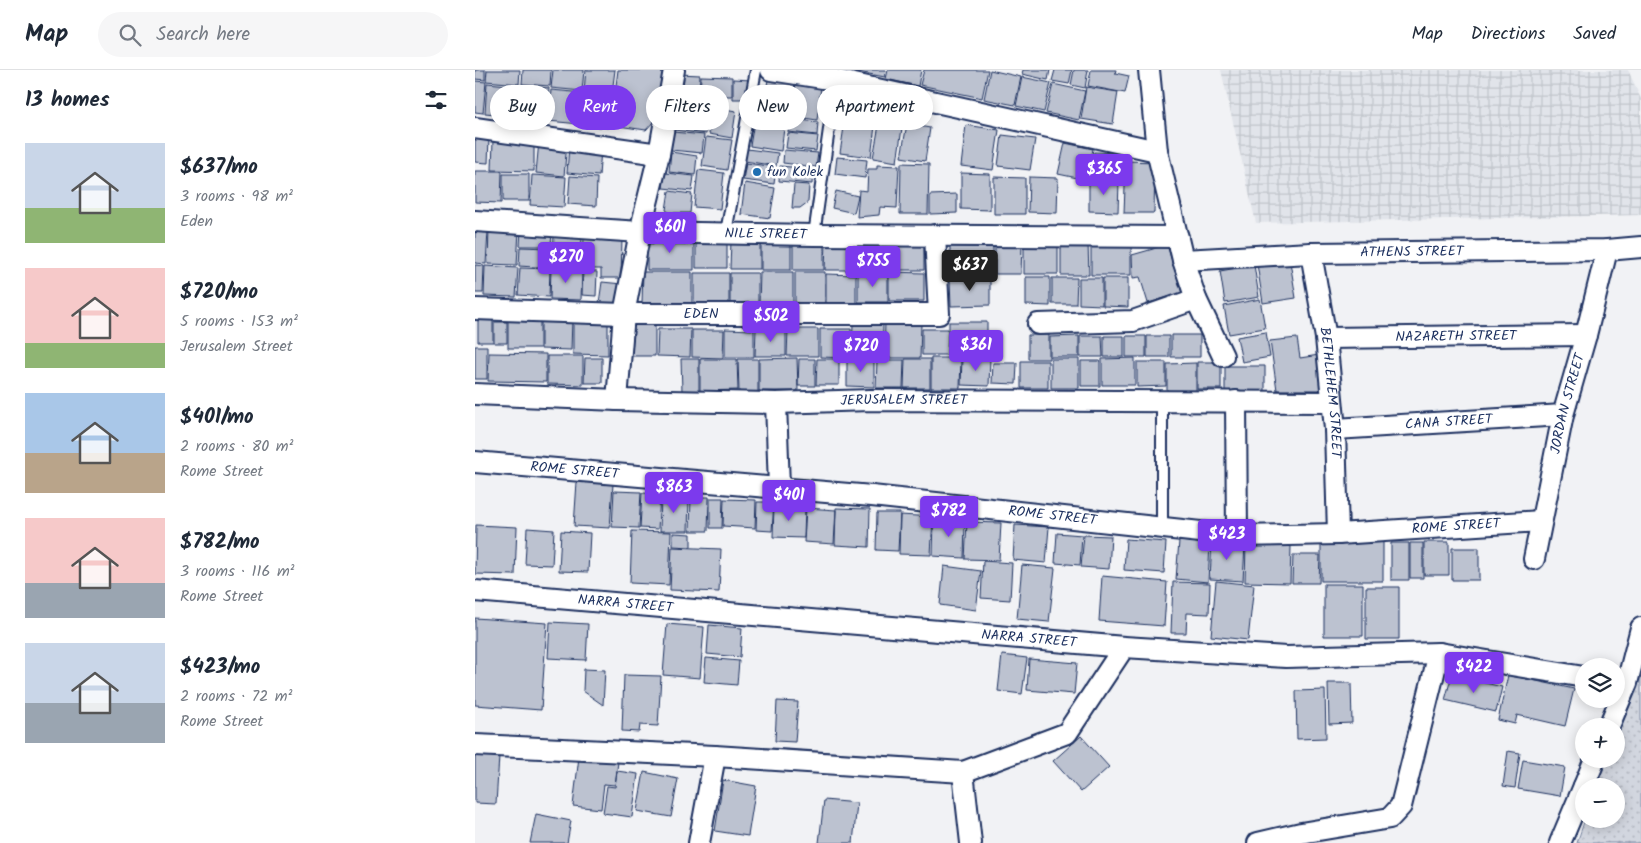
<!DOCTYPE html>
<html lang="en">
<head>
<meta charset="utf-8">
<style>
  :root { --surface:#fff; --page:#f6f6f7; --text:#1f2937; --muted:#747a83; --line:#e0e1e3; --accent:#7c3aed }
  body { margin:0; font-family:Kalam,sans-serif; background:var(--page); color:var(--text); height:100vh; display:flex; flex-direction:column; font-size:19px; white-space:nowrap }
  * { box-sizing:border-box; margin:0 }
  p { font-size:16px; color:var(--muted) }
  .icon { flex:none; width:28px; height:28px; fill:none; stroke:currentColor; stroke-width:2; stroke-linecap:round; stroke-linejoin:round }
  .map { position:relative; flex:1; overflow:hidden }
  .details { display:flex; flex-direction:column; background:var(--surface); width:475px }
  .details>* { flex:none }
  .top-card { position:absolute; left:15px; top:15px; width:475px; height:45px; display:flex; gap:10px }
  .buttons { position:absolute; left:1100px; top:588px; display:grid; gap:10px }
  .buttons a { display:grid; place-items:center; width:50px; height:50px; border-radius:50%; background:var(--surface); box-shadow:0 2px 12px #0003; font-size:25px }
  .price { position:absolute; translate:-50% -42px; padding:0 11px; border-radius:5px; background:var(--accent); color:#fff; font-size:16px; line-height:32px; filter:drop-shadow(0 1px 2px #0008) }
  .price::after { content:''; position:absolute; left:50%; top:30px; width:15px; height:11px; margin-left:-8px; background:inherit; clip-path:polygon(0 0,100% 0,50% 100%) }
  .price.current { background:#222; color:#fff }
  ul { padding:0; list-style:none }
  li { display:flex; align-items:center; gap:15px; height:125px; padding:0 25px }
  li span { display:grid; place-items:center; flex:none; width:140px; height:100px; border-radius:0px; color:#555 }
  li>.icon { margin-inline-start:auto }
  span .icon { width:60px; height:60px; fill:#fffc; stroke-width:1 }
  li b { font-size:21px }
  h2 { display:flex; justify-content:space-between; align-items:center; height:60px; padding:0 25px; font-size:21px }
  .pill { padding:0 18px; border-radius:22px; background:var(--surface); box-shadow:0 2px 12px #0003; font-size:18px; line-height:45px }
  .pill.current { background:var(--accent); color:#fff }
  header { display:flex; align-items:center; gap:30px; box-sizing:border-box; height:70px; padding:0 25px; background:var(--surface); border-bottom:1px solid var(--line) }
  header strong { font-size:24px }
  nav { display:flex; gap:28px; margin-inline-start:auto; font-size:18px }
  .search { width:350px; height:45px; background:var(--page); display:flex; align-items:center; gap:12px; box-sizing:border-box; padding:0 18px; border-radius:28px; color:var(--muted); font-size:19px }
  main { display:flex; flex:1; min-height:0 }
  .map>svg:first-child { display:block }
</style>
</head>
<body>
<header>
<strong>Map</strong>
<div class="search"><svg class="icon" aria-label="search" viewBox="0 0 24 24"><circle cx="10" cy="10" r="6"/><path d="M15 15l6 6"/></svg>Search here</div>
<nav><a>Map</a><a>Directions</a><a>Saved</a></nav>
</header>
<main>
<section class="details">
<h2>13 homes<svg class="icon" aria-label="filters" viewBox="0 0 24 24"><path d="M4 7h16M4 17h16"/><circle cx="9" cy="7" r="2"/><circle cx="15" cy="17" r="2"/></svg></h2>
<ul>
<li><span style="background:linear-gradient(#c9d6e8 65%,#8fb573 0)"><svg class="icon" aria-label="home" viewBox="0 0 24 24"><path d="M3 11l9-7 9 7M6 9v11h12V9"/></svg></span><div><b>$637/mo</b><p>3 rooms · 98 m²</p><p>Eden</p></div></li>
<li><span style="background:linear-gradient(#f6c9c9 75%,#8fb573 0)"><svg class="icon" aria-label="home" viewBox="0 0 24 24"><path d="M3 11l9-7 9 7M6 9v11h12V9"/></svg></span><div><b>$720/mo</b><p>5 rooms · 153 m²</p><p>Jerusalem Street</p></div></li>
<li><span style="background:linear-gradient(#a9c7e8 60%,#b9a48a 0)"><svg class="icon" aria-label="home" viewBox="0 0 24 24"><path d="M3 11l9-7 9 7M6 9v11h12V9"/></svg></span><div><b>$401/mo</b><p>2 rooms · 80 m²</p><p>Rome Street</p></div></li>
<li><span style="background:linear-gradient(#f6c9c9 65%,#9aa5b1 0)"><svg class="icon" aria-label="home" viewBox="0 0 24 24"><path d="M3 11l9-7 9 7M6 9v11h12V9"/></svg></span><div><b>$782/mo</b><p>3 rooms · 116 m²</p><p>Rome Street</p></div></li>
<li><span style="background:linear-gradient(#c9d6e8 60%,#9aa5b1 0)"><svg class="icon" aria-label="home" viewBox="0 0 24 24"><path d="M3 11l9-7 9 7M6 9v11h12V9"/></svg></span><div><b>$423/mo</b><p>2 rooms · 72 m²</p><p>Rome Street</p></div></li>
</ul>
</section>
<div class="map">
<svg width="1166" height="773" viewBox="0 0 1166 773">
  <defs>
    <pattern id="industrial-grid" width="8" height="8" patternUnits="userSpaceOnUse" patternTransform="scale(1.25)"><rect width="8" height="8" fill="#e1e4ea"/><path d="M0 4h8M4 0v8" fill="none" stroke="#c0c4cb"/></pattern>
    <pattern id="grass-dots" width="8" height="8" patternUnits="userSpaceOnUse" patternTransform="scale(1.25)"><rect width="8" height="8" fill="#d2d6df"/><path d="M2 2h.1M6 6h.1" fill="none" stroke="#b4b8c2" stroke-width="1.8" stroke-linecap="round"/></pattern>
  </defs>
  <rect width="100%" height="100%" fill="#f1f2f5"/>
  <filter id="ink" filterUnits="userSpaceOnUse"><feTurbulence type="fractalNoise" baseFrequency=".02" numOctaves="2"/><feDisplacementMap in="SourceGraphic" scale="10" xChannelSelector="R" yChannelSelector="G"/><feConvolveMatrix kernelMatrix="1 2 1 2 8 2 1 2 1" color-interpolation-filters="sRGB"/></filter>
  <g filter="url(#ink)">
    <!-- industrial -->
    <path fill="url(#industrial-grid)" d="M746,0h407l13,29v116l-385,8z"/>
    <!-- grass -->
    <path fill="url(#grass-dots)" stroke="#76829e" d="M1166,569v204h-64l8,-24h31v-33h-21l9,-27h12v-33z"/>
    <!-- building -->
    <path fill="#bcc2d0" stroke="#1b2f5e" d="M0,0h10v10l-10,-1z
      M12,0h33l-1,14 -33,-3z
      M48,0h28l-1,16 -28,-2z
      M78,0h31l-2,21 -31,-3z
      M111,0h29l-3,23 -28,-2z
      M143,0h46l-10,51 -8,9 -35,-5z
      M383,0h28l-1,7 -27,-5z
      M413,0h33l-3,16 -32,-7z
      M449,0h64l-6,28 -62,-13z
      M515,0l31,7 -6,28 -31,-6z
      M548,0h27l-2,10 -26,-6z
      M580,0h17l-3,14 -17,-3z
      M599,0h14l-3,18 -14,-3z
      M616,0h25l-1,3 14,3 -4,17 -37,-7z
      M205,4l20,1 -1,18h-19z
      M226,6l31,1v19h-32z
      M547,7l29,6 -7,29 -28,-6z
      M258,9l18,1 -1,19h-17z
      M293,9l27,4 -5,34 -27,-4z
      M0,11l11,1 -3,31 -8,-1z
      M12,13l31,3 -3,30 -30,-3z
      M321,14l25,3 -4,33 -26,-4z
      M578,14l32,7 -6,29 -33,-7z
      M44,15l30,3 -3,33 -30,-2z
      M611,17l32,5 -5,32 -32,-5z
      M76,20l32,3 -3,31 -32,-3z
      M109,23l28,3 -3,32 -28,-3z
      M202,24l35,4 -2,24 -35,-4z
      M416,32l15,3 -2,18 -17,-2z
      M238,37l23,4 -4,27 -23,-4z
      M371,44l30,4 -5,39 -31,-4z
      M280,46l30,5 -4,30 -31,-5z
      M200,49l33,4 -2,11 -32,-4z
      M314,49l29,3 -1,13 -29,-3z
      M432,54l23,4 -5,33 -24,-4z
      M404,55l23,3 -5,34 -24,-4z
      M491,55l33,5 -6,40 -32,-4z
      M198,62l31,3 -2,18 -31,-3z
      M313,63l30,3 -2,15 -30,-3z
      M527,65l33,4 -5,31 -32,-4z
      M0,66l14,1 -1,26 -13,-1z
      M231,67l26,3 -5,30 -25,-4z
      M18,70l41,1v30l-42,-1z
      M64,71l28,2 -3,33 -28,-3z
      M590,73l28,6 -6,31 -29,-6z
      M94,76l32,3 -2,27 -32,-3z
      M272,79l31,4 -2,13 -31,-5z
      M309,80l34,3 -2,14 -33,-4z
      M196,82l26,4 -2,19 -26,-3z
      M619,82l25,1v27h-26z
      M362,87l30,3 -2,18 -30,-4z
      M651,91l29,1 -1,51h-30z
      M271,93l30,4 -2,17 -31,-4z
      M426,93l28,1 -1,50h-28z
      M402,95l22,1 -2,42 -17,-1 -1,8 -22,2 2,-27 8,1 1,-22h9z
      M305,96l33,3 -1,15 -33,-3z
      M223,100l26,3 -4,36 -26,-2z
      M0,101h27l-1,32 -26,-1z
      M190,103l29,3 -2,15 -29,-3z
      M486,103l29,1v36l-29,-1z
      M28,104h26v27h-26z
      M57,105l34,2 -2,30 -34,-2z
      M95,106l27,2 -1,28 -28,-2z
      M519,107l31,1v36h-31z
      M554,107l29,1 -1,35 -29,-1z
      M614,111l30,1 -1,30 -29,-1z
      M270,113l30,5 -5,30 -29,-4z
      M319,114l15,1 -1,17 -8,6h-8z
      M194,121l23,3 -2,19h-20l-4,-3z
      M361,121l22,5 -4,17 -22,-5z
      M482,124v19l-27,1v-19z
      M14,159l30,1 -2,35 -29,-1z
      M0,160l13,1 -2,33 -11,-1z
      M46,160l31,1 -1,15h-31z
      M79,162l28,1 -1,33 -28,-1z
      M109,167l38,1 -1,40h-20v-9h-18z
      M172,169h47v31h-47z
      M221,169h31v29h-31z
      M286,169l30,1v30h-30z
      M256,170h29v29h-30z
      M318,170l31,1v29h-31z
      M386,170h28v30h-28z
      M415,170h34v30h-34z
      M351,171h32v29h-33z
      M475,172l43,1v34h-43z
      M520,174h27l-1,30h-26z
      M549,174h34v30h-34z
      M586,174h27l1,31h-28z
      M616,174h40v31h-40z
      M692,175l15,48 -34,10 -8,-26 -7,1 -1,-23z
      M45,177l30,1 -1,20 -30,-2z
      M815,192l6,36 -33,5 -6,-39z
      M0,195l9,1 -1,27h-8z
      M779,195l5,32 -34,6 -5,-32z
      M10,196l33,2 -2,29 -32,-1z
      M45,198l30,1 -1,28 -31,-2z
      M76,199l31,1 -1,30 -31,-1z
      M108,201l14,1 -1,24 -14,-1z
      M168,202h49v31h-50z
      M285,202h33v33h-34z
      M320,202h30v32h-30z
      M414,202l35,1v28h-35z
      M219,203h35v31h-35z
      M255,203h28v32l-28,-1z
      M383,203h30v29h-30z
      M351,204l30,1v28h-30z
      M551,207h24v29l-24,-1z
      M577,208h25l-1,26h-24z
      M604,208h23v27l-23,-1z
      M628,208h25v29l-25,-1z
      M475,209h40v26l-39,1z
      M127,212l20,2 -3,22 -20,-3z
      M785,229l5,29 -36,6 -5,-28z
      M3,247l15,1v24h-15z
      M33,248h32v30h-32z
      M66,249h31l-1,31 -30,-1z
      M98,250h35v35l-35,-1z
      M19,252h13v21h-13z
      M474,252h38v33h-38z
      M410,253l36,1 -1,34h-36z
      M378,254l30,1 -1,33h-30z
      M154,255h26v31h-27z
      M183,259h33l-1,28 -33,-1z
      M250,259l29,1v27h-29z
      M281,259l30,1v26h-31z
      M313,259h30v27h-31z
      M345,259h31v29l-31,-1z
      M447,259h26l-1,26h-25z
      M217,260h32l-1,28 -31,-1z
      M791,262l4,25 -28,5 -5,-25z
      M553,265h21v24h-21z
      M696,265h29v22h-29z
      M604,266v21h-29v-20z
      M605,266h22l1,21h-23z
      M629,266h20v21h-20z
      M651,266h20v21h-20z
      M672,266h22v21h-22z
      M822,268l3,20 19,-3 3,35h-45l-7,-49z
      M0,276h12v33h-12z
      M14,283l57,1v28l-58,-1z
      M72,286h36v29l-36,-1z
      M110,288h17v25h-18z
      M322,288l1,33h-39v-32z
      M456,288h30l-1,30h-29z
      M487,288h28l-1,28 -28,-1z
      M660,288v27h-33v-26z
      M206,289h18v32h-17z
      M225,289h37l1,31 -38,1z
      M263,289h20v33h-19z
      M324,289h16v27h-17z
      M342,289h22v26h-23z
      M430,289h25v29h-26z
      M576,289h28v29h-28z
      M372,290h27v27l-27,-1z
      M402,290h27l-1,28h-27z
      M546,291h27v27h-27z
      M606,291h19v25h-19z
      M662,292h29v24l-29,1z
      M722,292h24v27h-24z
      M518,293h24l-1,21 -24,-1z
      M721,293v28h-29v-27z
      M750,296h40v25h-40z
      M102,412l36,2 -3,44 -36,-2z
      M139,421l27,1 -2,36 -27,-1z
      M167,423l18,1 -2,35 -18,-1z
      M186,426l28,1 -1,34h-28z
      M216,427h18l-1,34h-18z
      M235,428h13l-1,30h-12z
      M249,429l32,1 -1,28 -32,-2z
      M282,432h17l-2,29 -16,-1z
      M299,435l31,2 -1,31 -31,-1z
      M331,438l30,2 -2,34 -30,-2z
      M361,438l34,1 -1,38 -34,-2z
      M402,443h23l-2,38 -22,-1z
      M425,445l33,2 -2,38 -32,-1z
      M459,449l31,2 -1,37 -31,-2z
      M492,452l34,1 -2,37 -34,-1z
      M1,455l41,2 -2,48 -40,-1z
      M540,455l34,2 -3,36 -33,-3z
      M52,458l27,2 -2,35 -27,-1z
      M86,461l29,2 -2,39 -29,-1z
      M157,461l39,1 -2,53 -39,-2z
      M198,463l18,1v13l-18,-1z
      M582,463l25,2 -2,30 -25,-2z
      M609,465l27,1 -2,33 -28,-2z
      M651,469l40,3 -2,31 -40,-3z
      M704,471l31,3 -2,38 -32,-3z
      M737,471l33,3 -2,37 -33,-2z
      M908,472v39h-62v-38z
      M949,472h25v33h-25z
      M916,473h18v37h-18z
      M935,473h13v35h-13z
      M771,475l45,1 -1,37 -45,-1z
      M197,477l49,2 -2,43 -49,-2z
      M977,478h27v32h-27z
      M818,485h27l-1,28h-27z
      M508,491l29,2 -2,37 -29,-2z
      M547,495l33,3 -6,54 -32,-3z
      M469,496l37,5 -5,39 -36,-5z
      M627,506l65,6 -3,44 -65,-5z
      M741,511l38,4 -6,55 -37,-4z
      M698,512l37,1 -1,31 -22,-1 -1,20h-15z
      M849,514h39v52h-39z
      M891,517h33v52h-33z
      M0,548l72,5 -6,87 -66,-5z
      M75,552l38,2 -2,36 -38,-2z
      M192,554l37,3 -4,51 -37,-3z
      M234,555l33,3 -2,29 -33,-3z
      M527,585l25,3 -5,36 -24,-3z
      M231,588l33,3 -2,24 -33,-3z
      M554,589l48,4 -3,31 -47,-4z
      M109,599l21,1 -2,35 -20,-14z
      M149,605l37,1 -3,50 -18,-1 -1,7 -17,-1z
      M977,605l50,12 -6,25 -51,-12z
      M1033,605l66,14 -9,37 -48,-11 -2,9 -17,-4z
      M853,613h23l1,40 -23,1z
      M850,620l1,48 -29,1 -1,-48z
      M302,631l21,1 -3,40 -20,-1z
      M606,666l28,31 -28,25 -28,-31z
      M1033,681l12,2 -5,35 -12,-2z
      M0,684l24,2 -3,48 -21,-1z
      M104,687l39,5 -3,23 -11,-1 -3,25 -28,-3z
      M1048,690l42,7 -5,29 -42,-7z
      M142,701l21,3 -6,43 -29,-4 4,-27 8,1z
      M169,702l34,7 -7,38 -34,-6z
      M248,710l33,6 -8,50 -33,-5z
      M349,730l33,3 -4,40h-34z
      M61,744l35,7 -4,22h-37z"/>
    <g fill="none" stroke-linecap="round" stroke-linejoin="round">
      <!-- lane casing -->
      <g stroke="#1b2f5e" stroke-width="14">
        <path id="lane" d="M251,162l30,-162
          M339,165l22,-155
          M687,457v-127"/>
      </g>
      <!-- street casing -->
      <g stroke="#1b2f5e" stroke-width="24">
        <g id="street">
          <path d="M296,0l65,10 321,71"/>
          <path d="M674,0l8,81 26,109 13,39 27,57"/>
          <path d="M0,58l184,26"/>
          <path id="s1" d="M0,151l165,11 174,3 364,2"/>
          <path id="s2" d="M836,183l15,85 9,91 3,105"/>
          <path id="s3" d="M708,190l128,-7 296,-3 34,-3"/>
          <path id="s4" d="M0,239l149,5h315l-4,-79"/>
          <path d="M563,254l95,-3 63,-22"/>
          <path id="s5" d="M851,268l260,-3"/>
          <path id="s6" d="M0,324l142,6 159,3 94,-3 462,2"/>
          <path d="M142,330l7,-86 16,-82 19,-78 15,-84"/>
          <path d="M761,331l1,135"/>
          <path d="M301,333l3,84"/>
          <path id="s7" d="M860,359l228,-14"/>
          <path id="s8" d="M0,392l397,34 365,40 101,-2 203,-13"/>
          <path id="s9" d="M1059,489l29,-144 23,-80 21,-85"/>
          <path id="s10" d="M0,521l649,56 162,10 153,-4 145,24"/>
          <path d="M1134,656l18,-43 14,-55"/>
          <path d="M0,675l240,11 248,16 104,-39 57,-86"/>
          <path d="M488,702l8,71"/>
          <path d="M1109,716l11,-27"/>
          <path d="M224,773l16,-87"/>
          <path d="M783,773l43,-10 89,-15 11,-12 38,-153"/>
          <path d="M1085,773l24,-57"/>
        </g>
      </g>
      <!-- lane -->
      <use href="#lane" stroke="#fff" stroke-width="10"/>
      <!-- street -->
      <use href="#street" stroke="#fff" stroke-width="20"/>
    </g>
  </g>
  <!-- markers -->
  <circle fill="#1f6fb2" stroke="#fff" stroke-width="2" cx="282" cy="102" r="5"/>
  <g text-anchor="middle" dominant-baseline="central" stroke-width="5" stroke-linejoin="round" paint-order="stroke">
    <!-- poi labels -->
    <g font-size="14" fill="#1b2f5e" stroke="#fff" text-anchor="start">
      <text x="292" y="102">fun Kolek</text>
    </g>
    <!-- street labels -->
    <g font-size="14" fill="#1b2f5e" stroke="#fff">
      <text stroke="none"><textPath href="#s1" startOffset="291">NILE STREET</textPath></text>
      <text stroke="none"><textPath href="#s3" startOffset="229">ATHENS STREET</textPath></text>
      <text stroke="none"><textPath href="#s4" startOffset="226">EDEN</textPath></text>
      <text stroke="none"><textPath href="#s5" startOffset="130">NAZARETH STREET</textPath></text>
      <text stroke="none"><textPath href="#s2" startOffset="141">BETHLEHEM STREET</textPath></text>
      <text stroke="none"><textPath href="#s6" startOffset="429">JERUSALEM STREET</textPath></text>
      <text stroke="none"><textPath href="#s9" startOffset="159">JORDAN STREET</textPath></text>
      <text stroke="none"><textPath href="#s7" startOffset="114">CANA STREET</textPath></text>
      <text stroke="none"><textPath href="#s8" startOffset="100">ROME STREET</textPath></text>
      <text stroke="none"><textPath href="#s8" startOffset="580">ROME STREET</textPath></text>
      <text stroke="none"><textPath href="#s8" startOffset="985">ROME STREET</textPath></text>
      <text stroke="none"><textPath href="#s10" startOffset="151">NARRA STREET</textPath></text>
      <text stroke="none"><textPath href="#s10" startOffset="556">NARRA STREET</textPath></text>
    </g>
  </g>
</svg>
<div class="buttons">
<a><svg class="icon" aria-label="layers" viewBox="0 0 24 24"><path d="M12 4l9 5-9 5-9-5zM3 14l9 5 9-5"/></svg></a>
<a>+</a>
<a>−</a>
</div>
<b class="price" style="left:629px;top:126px">$365</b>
<b class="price" style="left:195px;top:184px">$601</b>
<b class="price" style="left:91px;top:214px">$270</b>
<b class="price" style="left:398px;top:218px">$755</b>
<b class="price current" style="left:495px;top:222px">$637</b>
<b class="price" style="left:296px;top:273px">$502</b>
<b class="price" style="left:501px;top:302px">$361</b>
<b class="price" style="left:386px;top:303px">$720</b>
<b class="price" style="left:199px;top:444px">$863</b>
<b class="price" style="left:314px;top:452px">$401</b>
<b class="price" style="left:474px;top:468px">$782</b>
<b class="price" style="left:752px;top:491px">$423</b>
<b class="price" style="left:999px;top:624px">$422</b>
<div class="top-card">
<a class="pill">Buy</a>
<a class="pill current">Rent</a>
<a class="pill">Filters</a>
<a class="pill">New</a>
<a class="pill">Apartment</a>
</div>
</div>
</main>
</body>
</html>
